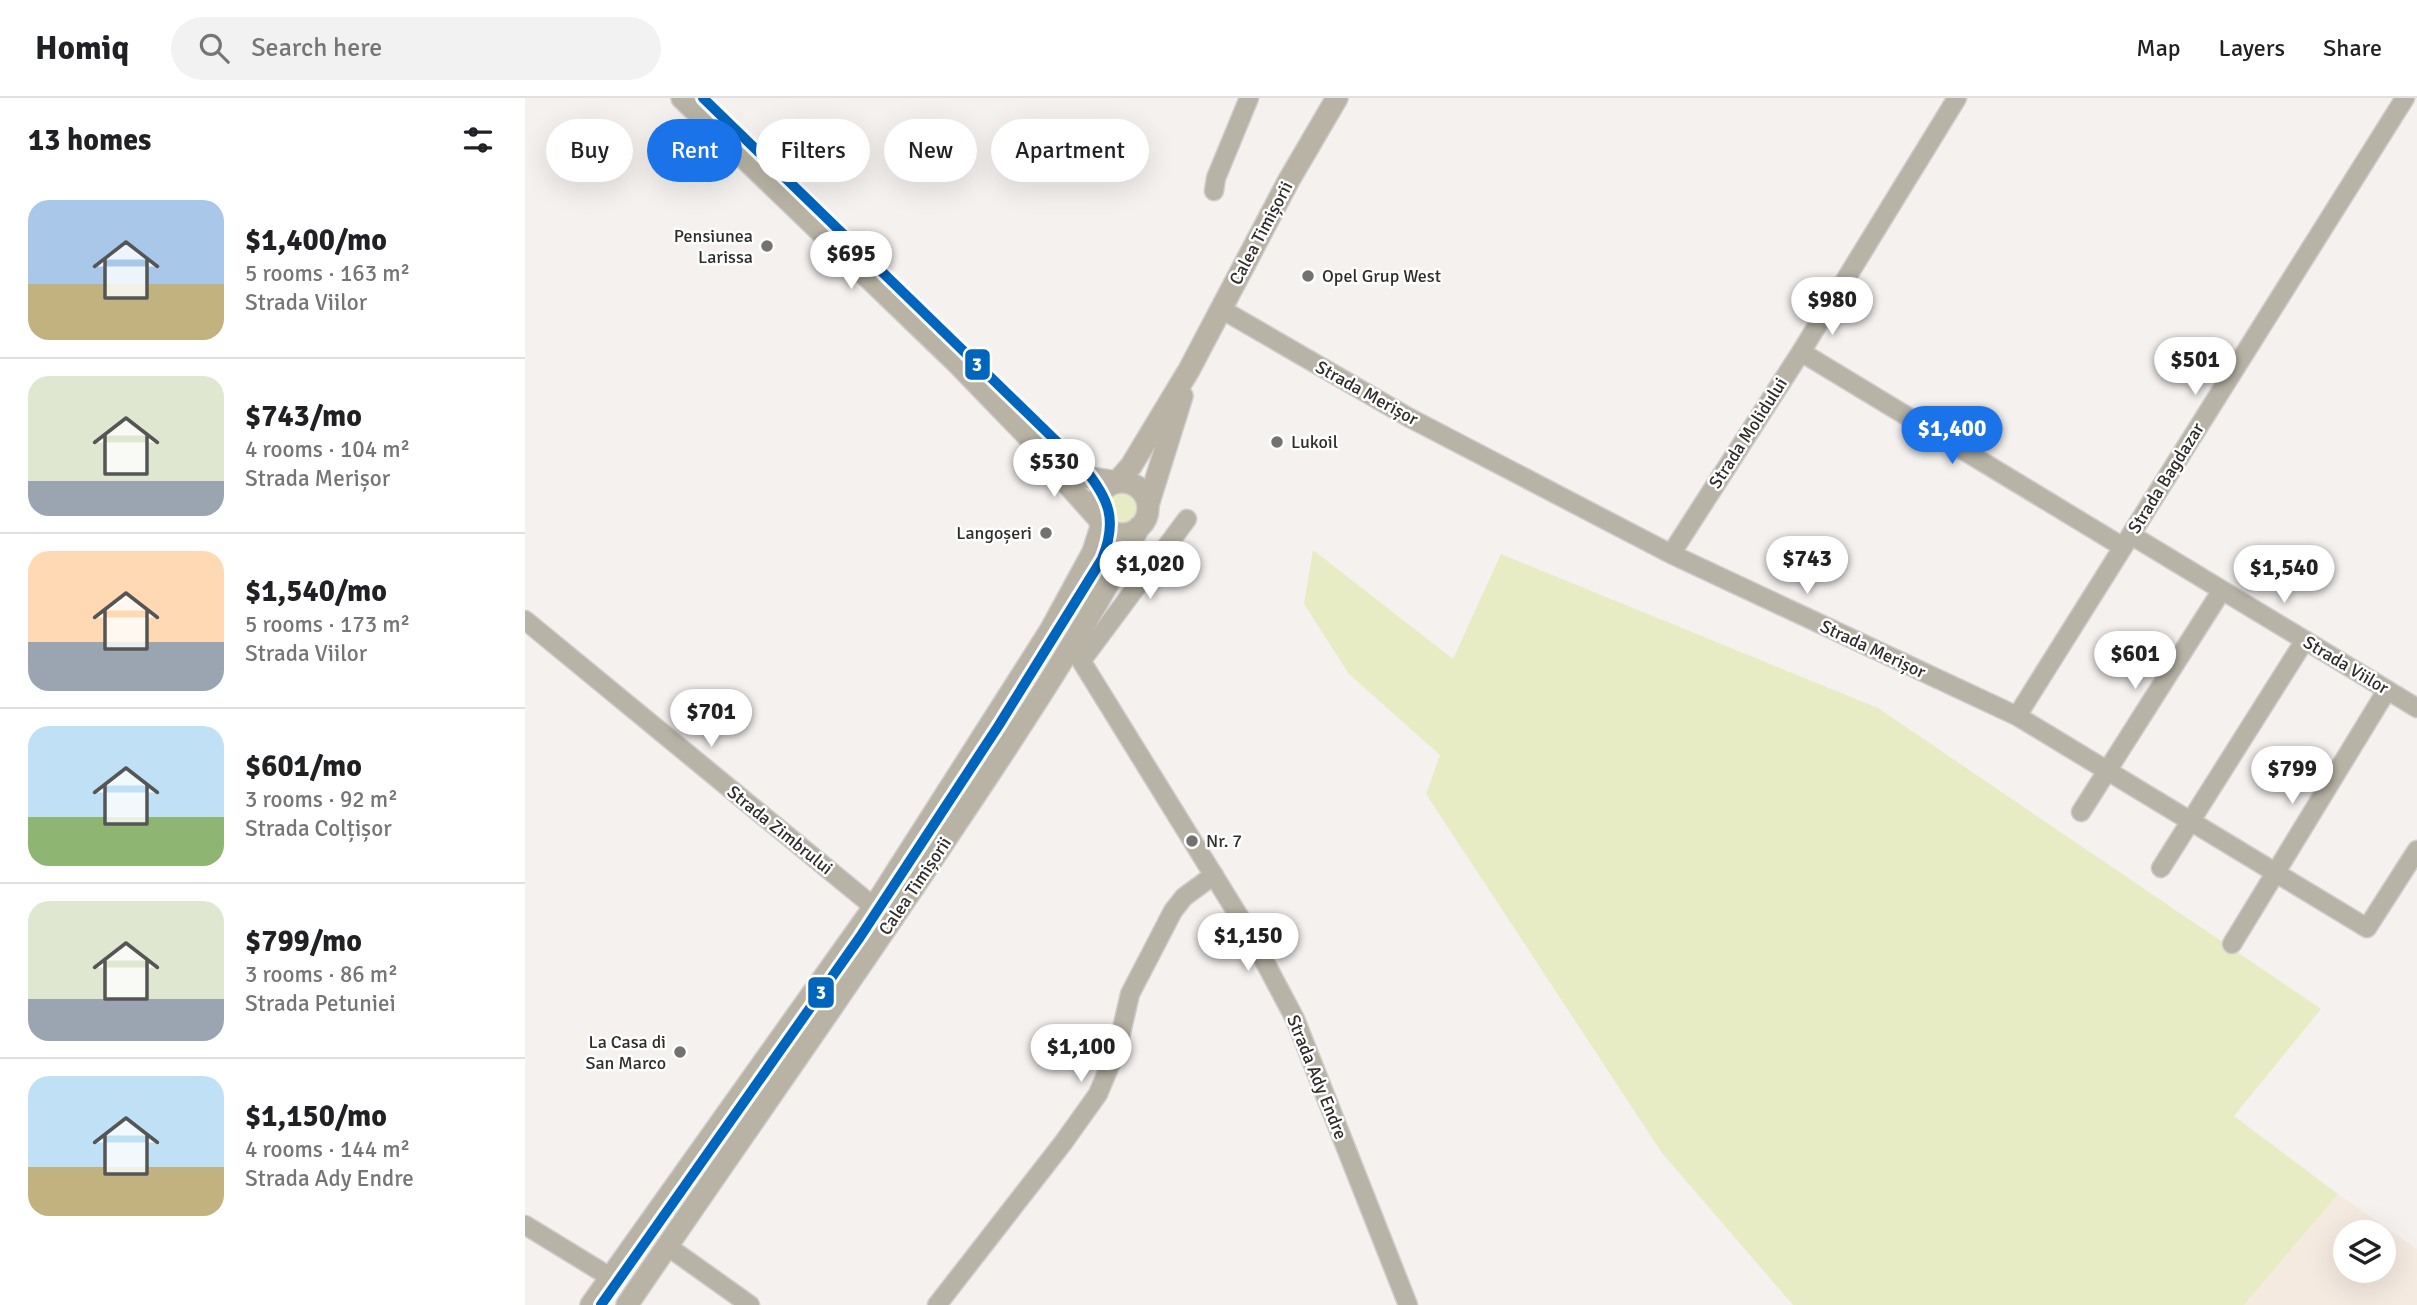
<!DOCTYPE html>
<html lang="en">
<head>
<meta charset="utf-8">
<style>
  :root { --surface:#fff; --page:#f2f2f2; --text:#202124; --muted:#757577; --line:#e0e0e0; --accent:#1a73e8 }
  body { margin:0; font-family:Signika,sans-serif; background:var(--page); color:var(--text); height:100vh; display:flex; flex-direction:column; font-size:26px; white-space:nowrap }
  * { box-sizing:border-box; margin:0 }
  p { font-size:23px; color:var(--muted) }
  .icon { flex:none; width:38px; height:38px; fill:none; stroke:currentColor; stroke-width:2; stroke-linecap:round; stroke-linejoin:round }
  .map { position:relative; flex:1; overflow:hidden }
  .sheet { display:flex; flex-direction:column; background:var(--surface); width:525px }
  .sheet>* { flex:none }
  .guide { position:absolute; left:21px; top:21px; width:665px; height:63px; display:flex; gap:14px }
  .controls { position:absolute; left:1808px; top:1122px; display:grid; gap:14px }
  .controls a { display:grid; place-items:center; width:63px; height:63px; border-radius:50%; background:var(--surface); box-shadow:0 7px 28px #0002; font-size:35px }
  .price { position:absolute; translate:-50% -60px; padding:0 16px; border-radius:24px; background:#fff; color:#222; font-size:23px; line-height:46px; filter:drop-shadow(0 2px 4px #0008) }
  .price::after { content:''; position:absolute; left:50%; top:42px; width:21px; height:16px; margin-left:-10px; background:inherit; clip-path:polygon(0 0,100% 0,50% 100%) }
  .price.selected { background:var(--accent); color:#fff }
  ul { padding:0; list-style:none }
  li { display:flex; align-items:center; gap:21px; height:175px; padding:0 28px }
  li+li { border-top:2px solid var(--line) }
  li span { display:grid; place-items:center; flex:none; width:196px; height:140px; border-radius:21px; color:#555 }
  li>.icon { margin-inline-start:auto }
  span .icon { width:84px; height:84px; fill:#fffc; stroke-width:1 }
  li b { font-size:30px }
  h2 { display:flex; justify-content:space-between; align-items:center; height:84px; padding:0 28px; font-size:30px }
  .pill { padding:0 24px; border-radius:32px; background:var(--surface); box-shadow:0 7px 28px #0002; font-size:24px; line-height:63px }
  .pill.selected { background:var(--accent); color:#fff }
  header { display:flex; align-items:center; gap:42px; box-sizing:border-box; height:98px; padding:0 35px; background:var(--surface); border-bottom:2px solid var(--line) }
  header strong { font-size:33px }
  nav { display:flex; gap:38px; margin-inline-start:auto; font-size:24px }
  .search { width:490px; height:63px; background:var(--page); display:flex; align-items:center; gap:18px; box-sizing:border-box; padding:0 24px; border-radius:38px; color:var(--muted); font-size:26px }
  main { display:flex; flex:1; min-height:0 }
  .map>svg:first-child { display:block }
</style>
</head>
<body>
<header>
<strong>Homiq</strong>
<div class="search"><svg class="icon" aria-label="search" viewBox="0 0 24 24"><circle cx="10" cy="10" r="6"/><path d="M15 15l6 6"/></svg>Search here</div>
<nav><a>Map</a><a>Layers</a><a>Share</a></nav>
</header>
<main>
<section class="sheet">
<h2>13 homes<svg class="icon" aria-label="filters" viewBox="0 0 24 24"><path d="M4 7h16M4 17h16"/><circle cx="9" cy="7" r="2"/><circle cx="15" cy="17" r="2"/></svg></h2>
<ul>
<li><span style="background:linear-gradient(#a9c7e8 60%,#c2b280 0)"><svg class="icon" aria-label="home" viewBox="0 0 24 24"><path d="M3 11l9-7 9 7M6 9v11h12V9"/></svg></span><div><b>$1,400/mo</b><p>5 rooms · 163 m²</p><p>Strada Viilor</p></div></li>
<li><span style="background:linear-gradient(#dfe7d0 75%,#9aa5b1 0)"><svg class="icon" aria-label="home" viewBox="0 0 24 24"><path d="M3 11l9-7 9 7M6 9v11h12V9"/></svg></span><div><b>$743/mo</b><p>4 rooms · 104 m²</p><p>Strada Merișor</p></div></li>
<li><span style="background:linear-gradient(#ffd9b3 65%,#9aa5b1 0)"><svg class="icon" aria-label="home" viewBox="0 0 24 24"><path d="M3 11l9-7 9 7M6 9v11h12V9"/></svg></span><div><b>$1,540/mo</b><p>5 rooms · 173 m²</p><p>Strada Viilor</p></div></li>
<li><span style="background:linear-gradient(#bfe0f5 65%,#8fb573 0)"><svg class="icon" aria-label="home" viewBox="0 0 24 24"><path d="M3 11l9-7 9 7M6 9v11h12V9"/></svg></span><div><b>$601/mo</b><p>3 rooms · 92 m²</p><p>Strada Colțișor</p></div></li>
<li><span style="background:linear-gradient(#dfe7d0 70%,#9aa5b1 0)"><svg class="icon" aria-label="home" viewBox="0 0 24 24"><path d="M3 11l9-7 9 7M6 9v11h12V9"/></svg></span><div><b>$799/mo</b><p>3 rooms · 86 m²</p><p>Strada Petuniei</p></div></li>
<li><span style="background:linear-gradient(#bfe0f5 65%,#c2b280 0)"><svg class="icon" aria-label="home" viewBox="0 0 24 24"><path d="M3 11l9-7 9 7M6 9v11h12V9"/></svg></span><div><b>$1,150/mo</b><p>4 rooms · 144 m²</p><p>Strada Ady Endre</p></div></li>
</ul>
</section>
<div class="map">
<svg width="1892" height="1207" viewBox="0 0 1892 1207">
  <rect width="100%" height="100%" fill="#f4f1ef"/>
  <!-- industrial -->
  <path fill="#f5eae0" fill-rule="evenodd" d="M1813,1096l79,55v56h-173zM1820,1134h38v38h-38z"/>
  <!-- green -->
  <path fill="#e7ecc5" d="M579 409a17 17 0 1 1 34 0a17 17 0 1 1-34 0Z
    M788,452l140,109 48,-105 377,154 443,301 -87,107 104,78 -94,111h-451l-131,-152 -236,-359 14,-39 -91,-81 -45,-70z"/>
  <g fill="none" stroke-linecap="round" stroke-linejoin="round">
    <!-- minor casing -->
    <g stroke="#d0cecd" stroke-width="21">
      <path id="minor" d="M689,93l2,-13 33,-80
        M696,211l187,108 263,137 346,162 350,212 50,-78
        M1276,254l322,195
        M1606,437l286,173
        M1146,456l130,-202 156,-254
        M0,522l349,287
        M547,548l178,288 45,85 113,286
        M557,562l105,-141
        M1492,618l388,-618
        M1556,714l141,-222
        M1636,770l144,-228
        M1707,846l155,-254
        M0,1127l85,52
        M142,1148l83,59
        M412,1207l126,-162 35,-49 20,-48 12,-52 43,-83 11,-14 30,-22"/>
    </g>
    <!-- major casing -->
    <g stroke="#d0cecd" stroke-width="24">
      <path id="major" d="M157,0l274,264 91,94 31,20 39,6 14,-16 58,-96 100,-190 48,-82
        M530,372l43,48
        M571 410a26 26 0 1 1 52 0a26 26 0 1 1-52 0Z
        M623,407l34,-109
        M66,1207l283,-398 176,-276 43,-79 9,-28
        M102,1207c109,-161 222,-319 329,-481 65,-97 129,-194 183,-297"/>
    </g>
    <!-- minor -->
    <use href="#minor" stroke="#b7b3a6" stroke-width="18"/>
    <!-- major -->
    <use href="#major" stroke="#b8b3a5" stroke-width="21"/>
    <!-- tram-1 casing -->
    <g stroke="#fff" stroke-width="16">
      <path id="tram-1" d="M76,1207l259,-368 139,-212 103,-166c16,-39 7,-60 -18,-91l-381,-370"/>
    </g>
    <!-- tram-1 -->
    <use href="#tram-1" stroke="#0065bd" stroke-width="10"/>
  </g>
  <!-- markers -->
  <g fill="#747270" stroke="#fff" stroke-width="2.5">
    <circle cx="242" cy="148" r="7"/>
    <circle cx="783" cy="178" r="7"/>
    <circle cx="752" cy="344" r="7"/>
    <circle cx="521" cy="435" r="7"/>
    <circle cx="667" cy="743" r="7"/>
    <circle cx="155" cy="954" r="7"/>
  </g>
  <g text-anchor="middle" dominant-baseline="central" stroke-width="5" stroke-linejoin="round" paint-order="stroke">
    <!-- street labels -->
    <g font-size="18" fill="#2f2d2b" stroke="#fff">
      <text transform="translate(736 135) rotate(-62)">Calea Timișorii</text>
      <text transform="translate(842 295) rotate(29)">Strada Merișor</text>
      <text transform="translate(1223 335) rotate(-57)">Strada Molidului</text>
      <text transform="translate(1641 380) rotate(-58)">Strada Bagdazar</text>
      <text transform="translate(1348 551) rotate(25)">Strada Merișor</text>
      <text transform="translate(1821 567) rotate(31)">Strada Viilor</text>
      <text transform="translate(255 732) rotate(39)">Strada Zimbrului</text>
      <text transform="translate(390 788) rotate(-56)">Calea Timișorii</text>
      <text transform="translate(792 979) rotate(68)">Strada Ady Endre</text>
    </g>
    <!-- poi labels -->
    <g font-size="18" fill="#2f2d2b" stroke="#fff" text-anchor="end">
      <text x="228" y="138">Pensiunea<tspan x="228" dy="21">Larissa</tspan></text>
      <text x="797" y="178" text-anchor="start">Opel Grup West</text>
      <text x="766" y="344" text-anchor="start">Lukoil</text>
      <text x="507" y="435">Langoșeri</text>
      <text x="681" y="743" text-anchor="start">Nr. 7</text>
      <text x="141" y="944">La Casa di<tspan x="141" dy="21">San Marco</tspan></text>
    </g>
  </g>
  <g stroke="#fff" stroke-width="2.5">
    <rect x="439" y="250" width="27" height="33" rx="7" fill="#0065bd"/>
    <rect x="282" y="878" width="28" height="33" rx="7" fill="#0065bd"/>
  </g>
  <g font-size="19" text-anchor="middle" font-weight="bold" fill="#fff">
    <text x="452" y="273">3</text>
    <text x="296" y="901">3</text>
  </g>
</svg>
<div class="controls">
<a><svg class="icon" aria-label="layers" viewBox="0 0 24 24"><path d="M12 4l9 5-9 5-9-5zM3 14l9 5 9-5"/></svg></a>
</div>
<b class="price" style="left:326px;top:193px">$695</b>
<b class="price" style="left:1307px;top:239px">$980</b>
<b class="price" style="left:1670px;top:299px">$501</b>
<b class="price selected" style="left:1427px;top:368px">$1,400</b>
<b class="price" style="left:529px;top:401px">$530</b>
<b class="price" style="left:1282px;top:498px">$743</b>
<b class="price" style="left:625px;top:503px">$1,020</b>
<b class="price" style="left:1759px;top:507px">$1,540</b>
<b class="price" style="left:1610px;top:593px">$601</b>
<b class="price" style="left:186px;top:651px">$701</b>
<b class="price" style="left:1767px;top:708px">$799</b>
<b class="price" style="left:723px;top:875px">$1,150</b>
<b class="price" style="left:556px;top:986px">$1,100</b>
<div class="guide">
<a class="pill">Buy</a>
<a class="pill selected">Rent</a>
<a class="pill">Filters</a>
<a class="pill">New</a>
<a class="pill">Apartment</a>
</div>
</div>
</main>
</body>
</html>
